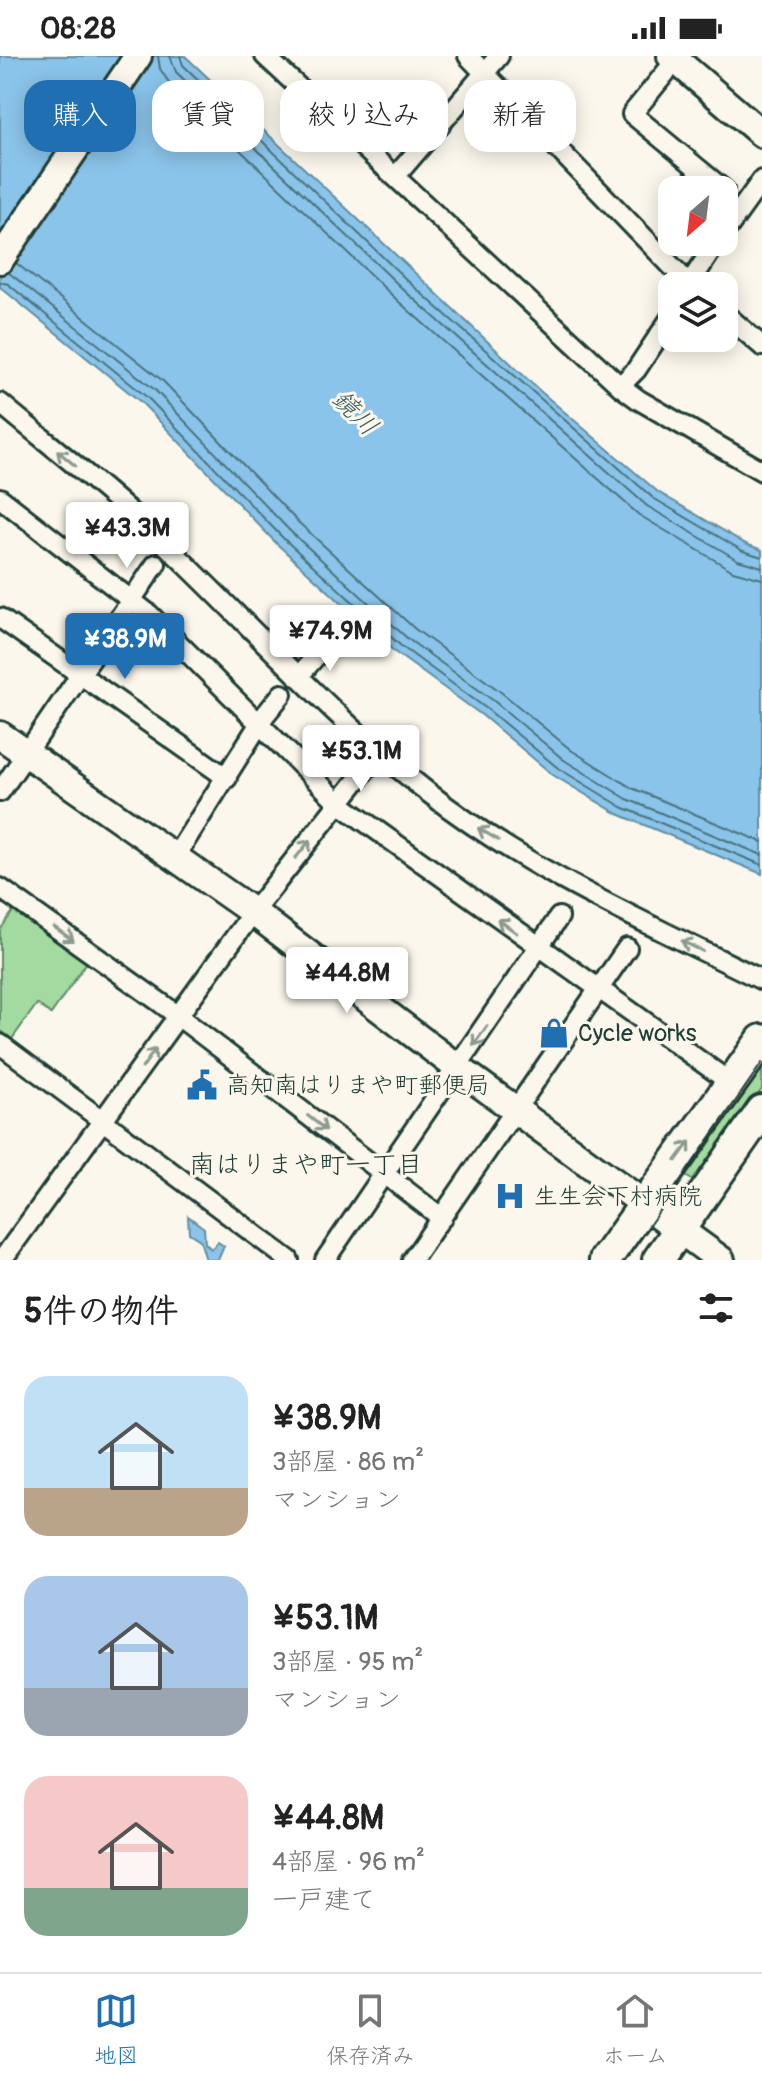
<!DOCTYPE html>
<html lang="ja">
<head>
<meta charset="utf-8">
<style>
  :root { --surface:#fff; --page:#f6f6f6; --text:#222; --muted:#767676; --line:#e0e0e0; --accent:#1f6fb2 }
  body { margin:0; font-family:Pangolin,"Klee One",sans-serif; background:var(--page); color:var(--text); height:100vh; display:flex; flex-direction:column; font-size:30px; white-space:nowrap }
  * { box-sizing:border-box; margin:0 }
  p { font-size:26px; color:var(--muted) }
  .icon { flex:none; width:44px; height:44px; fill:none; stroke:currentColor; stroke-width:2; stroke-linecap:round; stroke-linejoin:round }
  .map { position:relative; height:1204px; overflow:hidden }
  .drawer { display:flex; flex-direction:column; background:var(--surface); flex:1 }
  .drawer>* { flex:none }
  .top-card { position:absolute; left:24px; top:24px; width:714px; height:72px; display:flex; gap:16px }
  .needle { width:52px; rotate:208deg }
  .tools { position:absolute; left:658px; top:120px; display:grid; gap:16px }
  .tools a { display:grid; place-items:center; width:80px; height:80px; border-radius:16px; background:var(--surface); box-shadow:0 4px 20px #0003; font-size:40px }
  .price { position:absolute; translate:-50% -68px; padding:0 18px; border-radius:8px; background:#fff; color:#222; font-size:26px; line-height:52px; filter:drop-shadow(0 2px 4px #0008) }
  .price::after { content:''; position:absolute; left:50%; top:48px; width:24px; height:18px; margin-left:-12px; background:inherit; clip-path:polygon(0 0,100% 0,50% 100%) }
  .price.on { background:var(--accent); color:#fff }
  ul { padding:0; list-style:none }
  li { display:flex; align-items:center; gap:24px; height:200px; padding:0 24px }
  li span { display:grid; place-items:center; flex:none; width:224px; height:160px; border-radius:24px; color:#555 }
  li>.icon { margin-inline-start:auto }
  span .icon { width:96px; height:96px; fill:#fffc; stroke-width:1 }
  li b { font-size:34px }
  h2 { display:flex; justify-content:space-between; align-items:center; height:96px; padding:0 24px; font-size:34px }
  .chip { padding:0 28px; border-radius:24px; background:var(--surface); box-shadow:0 4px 20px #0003; font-size:28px; line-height:72px }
  .chip.on { background:var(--accent); color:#fff }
  .status { display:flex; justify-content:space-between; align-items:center; height:56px; padding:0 40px; background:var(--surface); direction:ltr }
  .status svg { height:22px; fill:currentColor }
  .tab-bar { display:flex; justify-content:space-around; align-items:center; height:112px; border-top:2px solid var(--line); background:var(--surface); font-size:22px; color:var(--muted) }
  .tab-bar a { display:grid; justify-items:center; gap:4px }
  .tab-bar .on { color:var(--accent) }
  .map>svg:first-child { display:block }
</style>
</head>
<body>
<div class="status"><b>08:28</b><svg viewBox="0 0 49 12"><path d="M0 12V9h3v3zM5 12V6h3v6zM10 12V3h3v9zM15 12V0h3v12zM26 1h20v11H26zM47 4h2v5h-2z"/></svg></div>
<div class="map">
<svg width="762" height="1204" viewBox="0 0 762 1204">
  <rect width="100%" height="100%" fill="#fbf7ec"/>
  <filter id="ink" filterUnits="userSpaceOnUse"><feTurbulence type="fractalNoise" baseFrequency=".0125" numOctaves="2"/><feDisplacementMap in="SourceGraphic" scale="16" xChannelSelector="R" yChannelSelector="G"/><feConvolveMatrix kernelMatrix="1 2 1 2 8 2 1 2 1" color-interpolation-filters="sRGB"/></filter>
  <g filter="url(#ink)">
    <!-- green -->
    <path fill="#a2da9f" stroke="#608c6a" stroke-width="2" d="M14,854l73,52 -36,52 -14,-10 -25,35 -12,-9v-100z
      M762,998v35l-67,93 -14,-9z"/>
    <!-- water -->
    <path fill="#8bc4ea" stroke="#608ea1" stroke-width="2" d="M0,0h185l355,335 118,101 88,52 16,6v324l-144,-60 -65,-39 -70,-59 -87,-63 -119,-109 -135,-141 -142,-116z
      M188,1160l16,12 1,15 6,6 7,-7 6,4 -6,14h-12l-6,-20 -11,-7z"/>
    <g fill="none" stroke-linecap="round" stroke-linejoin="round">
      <!-- shore -->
      <path stroke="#4a737d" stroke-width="2" d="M158,0l2,13 8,12 230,220 241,214 94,56 29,8
        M170,0l6,16 230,220 241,214 91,54 24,7
        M180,0l3,9 229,220 241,213 90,53 19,6
        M16,207l147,118 135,141 117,107 86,63 70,58 61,38 130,54
        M8,216l147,118 135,141 118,108 86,62 70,59 63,39 135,56
        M0,226l8,2 140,114 135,140 118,108 86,63 71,59 64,39 140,58"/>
      <!-- street casing -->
      <g stroke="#1f3d34" stroke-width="24">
        <path id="street" d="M265,0l355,330 19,14 123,71
          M468,0l223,230
          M676,4l-44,54 92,76
          M395,121l104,-121
          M724,177l38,-53
          M688,230l29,-44
          M724,257l38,33
          M620,330l16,-16 36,-54
          M0,347c57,48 117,94 170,146 85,81 163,169 255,241 101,80 222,133 337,190
          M0,442l149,116 191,190 391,279
          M0,562l227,160
          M298,621l32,-37
          M0,736l156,-228
          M175,801l90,-142 17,-21
          M0,832l161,115 281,215
          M0,988l289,216
          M2,1204l251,-348 112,-142
          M325,1204l234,-343
          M412,1204l215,-312"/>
      </g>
      <!-- secondary casing -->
      <g stroke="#1f3d34" stroke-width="32">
        <path id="secondary" d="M671,0l91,78
          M0,204l138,-204
          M0,679l253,177 205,156 263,192"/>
      </g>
      <!-- primary casing -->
      <g stroke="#1f3d34" stroke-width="36">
        <path id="primary" d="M605,1204l157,-220
          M658,1204l104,-149"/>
      </g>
      <!-- street -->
      <use href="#street" stroke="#fbf7ec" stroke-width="18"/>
      <!-- secondary -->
      <use href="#secondary" stroke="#fbf7ec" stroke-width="26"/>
      <!-- primary -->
      <use href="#primary" stroke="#fbf7ec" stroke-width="30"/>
      <!-- tram -->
      <path stroke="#1f3d34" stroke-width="2" d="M625,1204l137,-197"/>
    </g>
    <!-- one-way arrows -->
    <defs><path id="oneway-shaft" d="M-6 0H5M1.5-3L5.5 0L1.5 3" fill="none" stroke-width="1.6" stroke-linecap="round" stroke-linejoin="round" transform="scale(2)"/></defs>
    <g stroke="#8d9a90">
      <use href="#oneway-shaft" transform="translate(66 402) rotate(-140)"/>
      <use href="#oneway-shaft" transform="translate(488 778) rotate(-149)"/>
      <use href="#oneway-shaft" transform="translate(303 793) rotate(-51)"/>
      <use href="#oneway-shaft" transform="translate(507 870) rotate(-144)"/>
      <use href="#oneway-shaft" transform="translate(64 878) rotate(35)"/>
      <use href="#oneway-shaft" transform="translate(692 890) rotate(-154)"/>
      <use href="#oneway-shaft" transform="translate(480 980) rotate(125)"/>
      <use href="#oneway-shaft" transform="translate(149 1002) rotate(-55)"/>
      <use href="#oneway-shaft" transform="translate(317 1067) rotate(38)"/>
      <use href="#oneway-shaft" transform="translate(683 1095) rotate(-54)"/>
    </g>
  </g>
  <!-- icons -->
  <defs>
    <g id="shop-bare" transform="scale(2.4)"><path d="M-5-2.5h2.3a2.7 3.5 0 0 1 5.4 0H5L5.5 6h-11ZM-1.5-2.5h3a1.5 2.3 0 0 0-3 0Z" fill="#1f6fb2" stroke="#fbf7ec" stroke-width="2.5" paint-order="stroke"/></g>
    <g id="civic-bare" transform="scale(2.4)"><path d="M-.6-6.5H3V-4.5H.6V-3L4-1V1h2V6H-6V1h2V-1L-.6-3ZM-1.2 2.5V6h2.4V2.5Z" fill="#1f6fb2" stroke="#fbf7ec" stroke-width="2.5" paint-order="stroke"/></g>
    <g id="hospital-bare" transform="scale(2.4)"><path d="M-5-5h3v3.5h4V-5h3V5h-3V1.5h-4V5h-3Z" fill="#1f6fb2" stroke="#fbf7ec" stroke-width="2.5" paint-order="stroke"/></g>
  </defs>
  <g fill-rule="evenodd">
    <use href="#shop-bare" x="554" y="977"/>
    <use href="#civic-bare" x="202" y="1029"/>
    <use href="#hospital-bare" x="510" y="1140"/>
  </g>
  <g text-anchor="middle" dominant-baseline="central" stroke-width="6" stroke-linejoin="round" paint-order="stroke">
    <!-- poi labels -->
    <g font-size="24" fill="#1f3d34" stroke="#fbf7ec" text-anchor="start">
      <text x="578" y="977">Cycle works</text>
      <text x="226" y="1029">高知南はりまや町郵便局</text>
      <text x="534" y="1140">生生会下村病院</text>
    </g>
    <!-- water labels -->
    <g font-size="26" font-style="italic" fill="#3a5f62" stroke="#fbf7ec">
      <text transform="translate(355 357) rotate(45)">鏡川</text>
    </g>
    <!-- neighbourhood labels -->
    <g font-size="26" fill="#1f3d34" stroke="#fbf7ec">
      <text x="306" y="1109">南はりまや町一丁目</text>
    </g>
  </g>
</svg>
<div class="tools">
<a><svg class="needle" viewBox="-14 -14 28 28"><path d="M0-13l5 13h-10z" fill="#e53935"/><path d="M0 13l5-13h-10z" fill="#767676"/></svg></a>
<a><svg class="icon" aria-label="layers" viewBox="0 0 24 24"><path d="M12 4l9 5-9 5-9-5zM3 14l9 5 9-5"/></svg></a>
</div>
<b class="price" style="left:127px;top:514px">¥43.3M</b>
<b class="price" style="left:330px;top:617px">¥74.9M</b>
<b class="price on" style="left:125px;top:625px">¥38.9M</b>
<b class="price" style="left:361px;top:737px">¥53.1M</b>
<b class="price" style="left:347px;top:959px">¥44.8M</b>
<div class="top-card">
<a class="chip on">購入</a>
<a class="chip">賃貸</a>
<a class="chip">絞り込み</a>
<a class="chip">新着</a>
</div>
</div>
<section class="drawer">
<h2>5件の物件<svg class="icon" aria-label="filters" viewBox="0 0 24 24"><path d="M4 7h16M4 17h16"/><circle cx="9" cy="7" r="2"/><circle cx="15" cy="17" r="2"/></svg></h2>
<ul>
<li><span style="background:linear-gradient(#bfe0f5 70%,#b9a48a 0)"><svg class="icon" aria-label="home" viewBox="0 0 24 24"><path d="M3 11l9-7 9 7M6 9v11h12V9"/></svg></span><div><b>¥38.9M</b><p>3部屋 · 86 m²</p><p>マンション</p></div></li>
<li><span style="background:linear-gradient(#a9c7e8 70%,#9aa5b1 0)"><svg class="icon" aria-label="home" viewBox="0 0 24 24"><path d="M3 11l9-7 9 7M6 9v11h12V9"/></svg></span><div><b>¥53.1M</b><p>3部屋 · 95 m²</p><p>マンション</p></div></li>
<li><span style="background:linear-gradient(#f6c9c9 70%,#7fa58c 0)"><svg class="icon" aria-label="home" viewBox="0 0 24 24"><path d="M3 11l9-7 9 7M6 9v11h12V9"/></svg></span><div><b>¥44.8M</b><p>4部屋 · 96 m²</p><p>一戸建て</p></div></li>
</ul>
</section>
<nav class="tab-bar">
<a class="on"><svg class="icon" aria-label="map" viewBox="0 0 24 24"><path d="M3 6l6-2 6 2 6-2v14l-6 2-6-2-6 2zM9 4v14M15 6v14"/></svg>地図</a>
<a><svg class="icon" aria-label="saved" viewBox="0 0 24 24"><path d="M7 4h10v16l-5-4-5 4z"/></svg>保存済み</a>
<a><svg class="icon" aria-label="home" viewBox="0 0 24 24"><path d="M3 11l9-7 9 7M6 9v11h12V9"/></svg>ホーム</a>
</nav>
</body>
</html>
